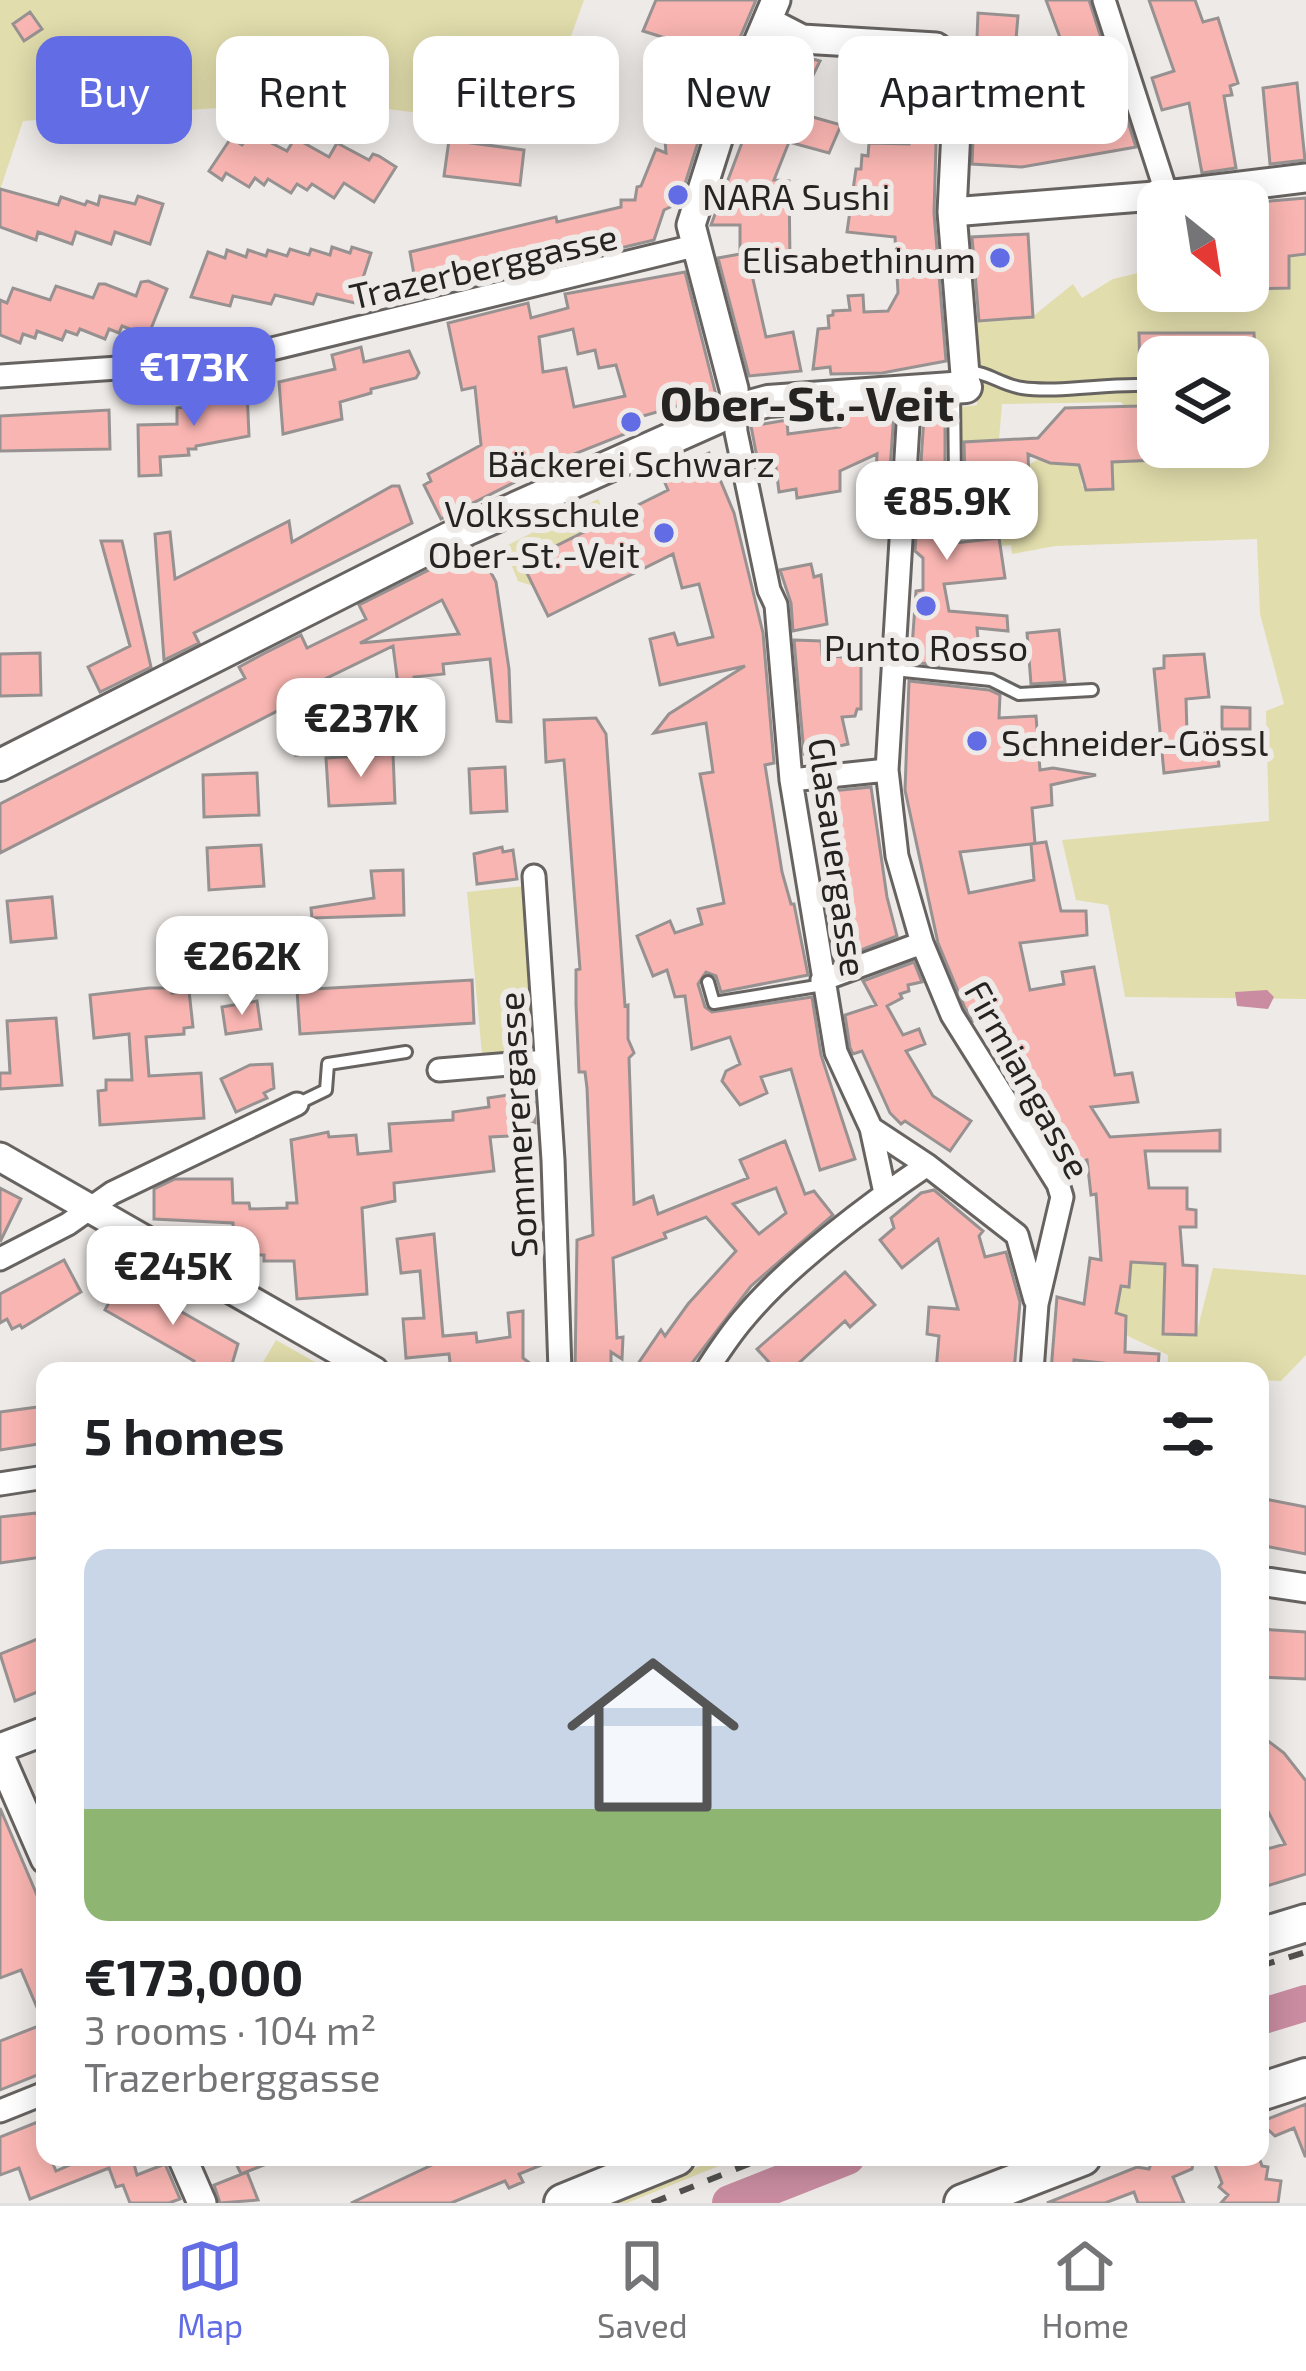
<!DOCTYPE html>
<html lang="en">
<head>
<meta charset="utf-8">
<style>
  :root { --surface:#fff; --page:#f6f6f6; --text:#202124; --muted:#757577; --line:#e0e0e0; --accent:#626de5 }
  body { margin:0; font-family:"Exo 2",sans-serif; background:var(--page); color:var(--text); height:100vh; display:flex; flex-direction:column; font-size:45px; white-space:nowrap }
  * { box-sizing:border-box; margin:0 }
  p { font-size:39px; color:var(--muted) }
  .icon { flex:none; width:66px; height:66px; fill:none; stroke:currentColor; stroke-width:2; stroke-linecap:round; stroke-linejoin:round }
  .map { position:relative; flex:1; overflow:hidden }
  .panel { position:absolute; left:36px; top:1362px; width:1233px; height:804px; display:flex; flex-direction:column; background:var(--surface); border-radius:24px; box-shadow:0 6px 30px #0003 }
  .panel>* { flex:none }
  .guide { position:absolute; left:36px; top:36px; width:1236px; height:108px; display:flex; gap:24px }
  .needle { width:78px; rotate:150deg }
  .tools { position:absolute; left:1137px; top:180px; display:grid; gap:24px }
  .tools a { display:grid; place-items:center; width:132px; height:132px; border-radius:24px; background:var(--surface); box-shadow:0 6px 30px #0003; font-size:60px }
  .price { position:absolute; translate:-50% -102px; padding:0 27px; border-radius:24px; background:#fff; color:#222; font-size:39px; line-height:78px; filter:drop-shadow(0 3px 6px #0008) }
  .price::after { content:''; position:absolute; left:50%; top:72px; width:36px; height:27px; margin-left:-18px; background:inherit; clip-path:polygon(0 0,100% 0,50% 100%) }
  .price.active { background:var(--accent); color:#fff }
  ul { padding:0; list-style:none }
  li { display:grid; align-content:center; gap:24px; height:636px; padding:0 48px }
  li span { display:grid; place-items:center; height:372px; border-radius:24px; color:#555 }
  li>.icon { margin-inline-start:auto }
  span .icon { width:216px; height:216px; fill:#fffc; stroke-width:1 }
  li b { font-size:51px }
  h2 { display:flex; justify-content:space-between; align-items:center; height:144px; padding:0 48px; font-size:51px }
  .chip { padding:0 42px; border-radius:24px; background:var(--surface); box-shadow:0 6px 30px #0003; font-size:42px; line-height:108px }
  .chip.active { background:var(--accent); color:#fff }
  .dock { display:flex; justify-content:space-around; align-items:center; height:168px; border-top:3px solid var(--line); background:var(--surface); font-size:33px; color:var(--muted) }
  .dock a { display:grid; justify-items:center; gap:6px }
  .dock .active { color:var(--accent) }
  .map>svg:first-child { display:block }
</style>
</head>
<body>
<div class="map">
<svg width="1306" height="2203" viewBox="0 0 1306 2203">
  <rect width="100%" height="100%" fill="#eeeae7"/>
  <!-- green -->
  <path fill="#e1ddac" d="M0,0h584l-46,128 -214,-27 -301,20 -23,69z
    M1306,256v743l-181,-2 -17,-92 -32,-5 -14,-60 207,-19 -3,-110 18,-7 -24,-90 -3,-75 -202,7 -43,8 -1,-9 -11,1 -1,-8 -23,2 -13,-61 65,-1v-13l11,-6 40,6 3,21 31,2 -1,-26 144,-4 -2,-125h-115l1,91 -19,-22 -119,2 -3,36 -39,2 1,-35 16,-2 -2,-84 57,-4 41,-33 9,14 31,-19 25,-6 1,7 19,-1v12l131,-3v-31z
    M598,499l10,20 -10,5 2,5 -77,33 10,24 -15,-5 -14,-34z
    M525,886l12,163 -55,5 -15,-162z
    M1121,1262l44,2 -1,70 32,1 17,-67 93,7v80l-25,26 -21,-1v-9h-92v-16l-42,-20v-19l-10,-3z
    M276,1340l55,31h-73z
    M722,2157h19l-114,46h-17z"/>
  <!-- water -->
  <path fill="#c98ca1" d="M1267,990l7,7 -6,12 -31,-3 -2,-14z"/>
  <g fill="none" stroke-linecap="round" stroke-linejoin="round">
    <!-- river -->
    <path stroke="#c98ca1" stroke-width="36" d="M1260,2017l46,-14
      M730,2203l117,-46"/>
  </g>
  <!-- building -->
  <path fill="#f9b5b1" stroke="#979291" stroke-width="3" fill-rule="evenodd" d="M656,0h100l-51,120 -26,83 -15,7 -10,30 -54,13 -3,-10 -181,43 -6,-34 146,-35 1,5 64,-15v-7h14l2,-13 4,-1 15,-37 10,4 -2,-25 12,-9 28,-69 -61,-19z
    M1046,0h43l47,147 -114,20 -50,-3 6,-151 40,3 -2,23h3l-2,28h-4l-3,68 16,1 66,-13z
    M1149,0h46l8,22 15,-4 20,65 -8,3 2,9 -8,1 12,72 -34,5 -13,-70 -27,7 -10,-32 22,-7z
    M30,12l12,17 -18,12 -11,-17z
    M775,49l45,12 -25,51 46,13 -12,28 -40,-11 -15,38 15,1 1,81h-6l1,8 -33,5 14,62 27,-5 8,39 -52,5 -31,-118 22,-4v-29h-29l35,-93 -6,-2z
    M848,62l18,1 -18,44h-1z
    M875,63l57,4 6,9 -4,137 12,148 -64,12 -51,1 -1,-7 -17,2 5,-40 11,-1 -1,-12 5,-1v-4l17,-1 -2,-14 15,-1 1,17 24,-1 10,-18 -3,-56 -48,-5 9,-63h5l1,-14 6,1 1,-13 40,1 2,-40 -39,-4z
    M1297,83l8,77 -35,4 -7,-76z
    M574,85l32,3 -1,46 -35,-8z
    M250,132l37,19 8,-13 34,19 8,-14 32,17 4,-6 6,2 17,11 -22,35 -30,-19 -10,15 -22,-14 -5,6 -10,-6 -6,9 -23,-14 -4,6 -9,-7 -6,9 -23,-14 -4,7 -13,-9 22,-33 11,7z
    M449,140l75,10 -4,35 -76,-9z
    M0,189l58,16 3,-8 24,8 2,-4 11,4 2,-9 35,8 3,-8 25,8 -13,40 -35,-12 -4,12 -35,-12 -4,12 -34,-12 -2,8 -36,-13z
    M1306,198v56l-17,2v32l-41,1v-86z
    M1028,234l5,83 -54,4 -7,-84z
    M332,247l18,6 2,-6 19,6 -16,50 -38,-9 -4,10 -38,-9 -4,9 -38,-8 -3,10 -39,-9 17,-45 17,6 2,-8 19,7 2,-7 18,6 2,-6 19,6 3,-7 19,6 2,-6 19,6z
    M685,272l31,123 -80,23 4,10 -81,32 -118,59 -17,-34 7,-4 -3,-7 53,-29 -6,-58 -13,3 -14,-67 80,-20 3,15 37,-10 -3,-14zM573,329l5,25 17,-4 4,18 17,-3 9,31 -51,11 -8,-39 -23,4 -4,-35z
    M148,281l19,8 -19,47 -26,-10 -3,7 -10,-4 -4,10 -25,-10 -3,6 -11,-4 -4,9 -25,-9 -2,7 -12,-4 -3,9 -20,-8v-35l7,3 6,-15 37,12 6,-14 37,12 6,-14h6l31,12 5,-14z
    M1139,333h115l1,24h-97v103l-46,2 1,27 -27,1 -7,-25 -29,-2 -22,-9 1,24 -64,1 -1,-37 74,-4 27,-30 75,-2v-11l8,-4 2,-7 -10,-9z
    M361,347l3,15 45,-11 10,22 -3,5 -45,11v4l-31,9 2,17 -59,15 -4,-52 56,-13 -3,-14z
    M247,390l2,46 -53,10v3h-8l1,6 -29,2 1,18 -22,1 -1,-51 39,-1v-16l9,-1v-6l15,-1 -1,-4 14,-1v-3z
    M109,410l1,39 -110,2v-35z
    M894,412l-6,87h-7l1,-22h-6l1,-23 -37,17v20l-43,7 -1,-9 -17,3 -4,-32 -17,3 -7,-37 36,-6 1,14 52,-7 -1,-11z
    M924,417l21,1v55l-12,3 -5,9 8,8 13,-1 5,51 45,-5 6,40 -61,6 5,27 58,5 1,15 -31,-3 2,22 -41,-1v16l-27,-3 5,-71 7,-1v-32l-8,-7z
    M709,453l25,60 29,120 11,130 -9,2 17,107 9,32h3l14,71 -87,17 -5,-16 -10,-4 -8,12 7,23 7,5 100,-15 9,58 34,104 -35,11 -29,-101 -30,8 6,16 -27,12 -18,-24 4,-10 14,-7 -10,-27 -38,12 -7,-53 -10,1 -8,-27 -14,6 -16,-40 33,-15 5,12 27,-9 -4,-15 26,-6 -24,-129 13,-2 -7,-49 -52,10 15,-19 76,-48 -85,19 -10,-46 24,-6 4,12 35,-8 -14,-53 -17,4 -9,-34 -125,62 -26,-53 146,-73 -6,-14z
    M392,486h7l13,37 -218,110 5,10 -35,17 -9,-126 15,-2 5,47 114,-58 3,21z
    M101,541h21l29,126 -51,25 -12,-25 42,-21z
    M477,546l19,36 13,87 2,53 -14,-1 -7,-62 -47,5 1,10 -30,3 1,6 -17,2 -5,-39 -72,35 8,70 -33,4 -3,-52 -293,150v-49l245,-126 -6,-11 24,-13 38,-19 6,13 59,-29 -7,-14zM442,600l17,34 -99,9z
    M811,564l3,13 7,-2 6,49 -34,7 -2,-28 -11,-33z
    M1059,630l6,52 -34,2 -4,-51z
    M794,640l27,1 1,14 39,4v50h-4l-2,7 -13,1 6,27 -44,10z
    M40,653l1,42 -41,1v-42z
    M1204,654l5,43 -23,2 1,34 15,-2 15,13 2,22 -55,7 -10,-104 10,-1v-12z
    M909,681l80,9 11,5 -1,23 37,-2 4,54 13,-2 43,7 -45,10 1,20 -20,3 3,35 -4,1 15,-2 15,69h25l1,24 -67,8 10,47 34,-6 -2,-12 32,-5 21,108 17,-2 6,29 -47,5 19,30 110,-7v21h-75l4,37h38v21l9,1v17h-16l3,38 14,1 -1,69 -33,-1 2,-70 -34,-2 -2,25 -8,-1 -5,27 10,3 -1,36 34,2 -1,15 -84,-9 -1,11h-22l6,-74 27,7 6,-46 11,2 -5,-66 -5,1 -4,-35 -7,2 -70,-118 -12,3 -8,-29 -17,3 -8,-13 -27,-65 -33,-153zM1031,844l3,36 -65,13 -9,-41z
    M1222,707l28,1v21h-28z
    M596,718l10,16 19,272 3,-1v34l6,14 -5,5 5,146 19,-8 5,18 90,-36 -8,-18 45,-19 20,53 9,-3 19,24 -82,71 -65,85h-53l28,-41 4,6 23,-32 48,-53 -30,-34 -42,16 2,5 -53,20 4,80 6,-1 -1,22 -11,-7v19h-36l2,-131 16,-5 -6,-147 -2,-16h-6l-3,-68v-34l4,-1 -16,-209 -18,2 -2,-42zM776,1188l10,25 -27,21 -26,-30z
    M393,754l2,49 -66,3 -3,-48z
    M505,767l2,44 -36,2 -2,-44z
    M257,773l2,42 -55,2 -1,-42z
    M871,787l16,110 10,39 -41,16 -23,-115 -4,1 -6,-25 -1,-21z
    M261,845l3,41 -55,4 -2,-42z
    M502,847l1,5 10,-2 4,29 -40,5 -3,-30z
    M403,870l1,45 -92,3 -1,-10 63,-10 -3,-27z
    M52,897l4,41 -45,4 -4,-41z
    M914,962l8,20 -14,3 1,6 -9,3 2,4 -15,8 16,29 16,-6 6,15 -19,7 27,45 38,25 -21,30 -45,-30 -4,3 -11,-11 -28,-62 -9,3 -3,-6 -5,-33 31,-10 -13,-24z
    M472,980l2,43 -174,11 -3,-44z
    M149,988h22l1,5 17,-2 4,36 -9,1v6l-38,3 3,39 52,-3 3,45 -104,7 -2,-34 8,-1v-10h26l-3,-46 -35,4 -4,-43z
    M257,1001l4,28 -35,5 -4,-27z
    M56,1018l6,67 -62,4v-16h10l-3,-52z
    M272,1064l2,24 -10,5 3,5 -31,14 -15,-33 29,-14z
    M529,1092v12l5,-1 1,20h-7l1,12 -39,2 4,34 -100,12 1,18 -33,7 5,86 -70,5 -3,-38h-30v-6h-31v-32l-79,-4v-30l21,-10h57l1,24h16l1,6 37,-1v-5h10l-6,-63 37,-8 1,5 27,-2 2,19 33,-3 -2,-27 64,-4v-8l36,-5 -1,-9z
    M0,1188l21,11 -21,43z
    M934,1190l49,41 -4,5 6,21 21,-5 14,50 -6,69h-78l3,-35 -12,-2 2,-27 29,2 -20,-70 -36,29 -22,-28 14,-12 -3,-10 30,-25z
    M434,1234l9,102 33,-3 1,9 33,-5 -2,-24 15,-2v47l17,13h-89l-2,-17 -43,4 -3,-39 21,-1 -4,-47 -19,2 -4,-34z
    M64,1260l17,32 -59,36 -2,-3 -8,4 -5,-10 -7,4v-29z
    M845,1272l30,33 -25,22 -5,-6 -55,50h-13l-20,-22z
    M122,1278l116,66 -8,27h-39l3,-10 -89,-51z
    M45,1406v37l-45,7v-38z
    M1260,1498l46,9v47l-46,-9z
    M37,1513l5,44 -42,6v-46z
    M1260,1629l46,3v47l-46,-2z
    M45,1636v53l-30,12 -15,-47z
    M1260,1735l24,18 22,28v93l-46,14v-37l25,-7 -25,-48z
    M0,1808l45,106v158l-45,18v-49l44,-17 -23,-54 -21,8z
    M1306,2104v52h-1l-11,-28 -19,8 -15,-14z
    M45,2119v38h5l6,14 32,-14h44l5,18 28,-11 15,35 -11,4h-39l-7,-18 -7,2 -7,-19 -79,31 -11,-31 -19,7v-38z
    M233,2157h49v1l-41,16z
    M449,2157h110v1l-40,16 4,8 -14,6 -4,-7 -54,22h-100z
    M1160,2157h34l-2,12 -19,8 11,26h-46l-4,-11 -29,11h-58l90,-36 12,2 4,-10z
    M1212,2157h47l3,9 6,1 -2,12 15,2 -3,22h-57l7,-8 -9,-8 3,-4z
    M247,2172l11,28 -38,3 -6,-18z"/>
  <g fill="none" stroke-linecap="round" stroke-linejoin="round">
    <!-- service casing -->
    <g stroke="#676361" stroke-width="16">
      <path id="service" d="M967,371c21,1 34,14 55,17 35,5 81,-4 118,-3
        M938,484l17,-3 -1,-89
        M894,670l97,10 28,14 73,-4
        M708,982l6,21 109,-18
        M297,1104l29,-14 2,-26 78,-12"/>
    </g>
    <!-- minor casing -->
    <g stroke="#676361" stroke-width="27">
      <path id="minor" d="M1104,0l63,195
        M0,376l191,-13 52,-7 451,-110
        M910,392l-23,378 10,86 25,87 30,72 106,169 4,13 -25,107 -5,67
        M735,410l1,22 33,158 7,15 15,175 45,272 35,76 56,37 90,70 18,65
        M791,780l96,-10
        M534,876l19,284 7,211
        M822,980l100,-37
        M439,1070l107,-9
        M871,1128l14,65
        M0,1259l68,-35 44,-31 185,-89
        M706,1371c12,-18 24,-37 39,-54 43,-52 126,-114 182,-152
        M0,1484l45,-7
        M0,2111l45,-18"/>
    </g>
    <!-- tertiary casing -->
    <g stroke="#676361" stroke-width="33">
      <path id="tertiary" d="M767,21l35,18 134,8 19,15 3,27 -6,123 14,175
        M952,212l215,-17 139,-17
        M735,410l-1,-21 -43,-164 31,-98 54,-127
        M0,1157l374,214
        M1260,1581l46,7
        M0,1748l45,-17
        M0,1756l45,103
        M182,2157l20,46"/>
    </g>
    <!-- secondary casing -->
    <g stroke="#676361" stroke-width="36">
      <path id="secondary" d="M0,765l457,-231 278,-124 33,-9 198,-14"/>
    </g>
    <!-- primary casing -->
    <g stroke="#676361" stroke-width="42">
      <path id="primary" d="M1260,1937l46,-14
        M1260,2092l46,-15
        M563,2203l113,-46
        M963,2203l119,-46"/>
    </g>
    <!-- service -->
    <use href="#service" stroke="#fff" stroke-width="10"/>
    <!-- minor -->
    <use href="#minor" stroke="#fff" stroke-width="21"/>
    <!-- tertiary -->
    <use href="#tertiary" stroke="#fff" stroke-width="27"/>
    <!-- secondary -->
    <use href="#secondary" stroke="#fff" stroke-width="30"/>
    <!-- primary -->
    <use href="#primary" stroke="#fff" stroke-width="36"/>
    <!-- rail -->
    <path stroke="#53514f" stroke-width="6" stroke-dasharray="15 15" stroke-linecap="butt" d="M1260,1966l46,-14
      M652,2203l114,-46"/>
  </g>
  <!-- markers -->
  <g fill="#626de5" stroke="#eeeae7" stroke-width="4.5">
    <circle cx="678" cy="195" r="12"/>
    <circle cx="1000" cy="258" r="12"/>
    <circle cx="631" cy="422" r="12"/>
    <circle cx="664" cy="533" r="12"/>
    <circle cx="926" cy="606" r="12"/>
    <circle cx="977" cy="741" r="12"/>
  </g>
  <g text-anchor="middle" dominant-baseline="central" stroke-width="12" stroke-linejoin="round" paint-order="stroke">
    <!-- poi labels -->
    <g font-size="36" fill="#262423" stroke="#eeeae7" text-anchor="start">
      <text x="702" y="195">NARA Sushi</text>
      <text x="976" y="258" text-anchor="end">Elisabethinum</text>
      <text x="631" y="462" text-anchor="middle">Bäckerei Schwarz</text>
      <text x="640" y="512" text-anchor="end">Volksschule<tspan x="640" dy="41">Ober-St.-Veit</tspan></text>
      <text x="926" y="646" text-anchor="middle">Punto Rosso</text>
      <text x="1001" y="741">Schneider-Gössl</text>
    </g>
    <!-- street labels -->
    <g font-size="36" fill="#262423" stroke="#eeeae7">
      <text transform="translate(483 265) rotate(-13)">Trazerberggasse</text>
      <text transform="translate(839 857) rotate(82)">Glasauergasse</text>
      <text transform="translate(1029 1079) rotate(61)">Firmiangasse</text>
      <text transform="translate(516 1125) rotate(-93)">Sommerergasse</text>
    </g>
    <!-- district labels -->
    <g font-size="48" font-weight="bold" fill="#262423" stroke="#eeeae7">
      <text x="807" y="402">Ober-St.-Veit</text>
    </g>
  </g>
</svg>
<div class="tools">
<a><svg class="needle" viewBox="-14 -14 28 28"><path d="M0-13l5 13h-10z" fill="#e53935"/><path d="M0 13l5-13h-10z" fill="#757577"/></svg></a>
<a><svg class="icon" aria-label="layers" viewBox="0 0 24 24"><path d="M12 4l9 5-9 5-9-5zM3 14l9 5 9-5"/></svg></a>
</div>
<b class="price active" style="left:194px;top:429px">€173K</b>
<b class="price" style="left:947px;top:563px">€85.9K</b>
<b class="price" style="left:361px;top:780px">€237K</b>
<b class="price" style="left:242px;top:1018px">€262K</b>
<b class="price" style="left:173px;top:1328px">€245K</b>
<div class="guide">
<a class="chip active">Buy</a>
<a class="chip">Rent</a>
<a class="chip">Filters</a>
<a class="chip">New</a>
<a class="chip">Apartment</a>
</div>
<section class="panel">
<h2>5 homes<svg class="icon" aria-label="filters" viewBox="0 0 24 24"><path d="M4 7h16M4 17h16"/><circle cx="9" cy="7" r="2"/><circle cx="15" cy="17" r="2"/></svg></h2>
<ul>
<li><span style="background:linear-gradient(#c9d6e8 70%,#8fb573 0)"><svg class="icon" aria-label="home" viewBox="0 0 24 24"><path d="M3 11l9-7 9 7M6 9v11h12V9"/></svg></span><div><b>€173,000</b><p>3 rooms · 104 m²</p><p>Trazerberggasse</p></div></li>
</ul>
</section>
</div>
<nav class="dock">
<a class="active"><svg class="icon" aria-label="map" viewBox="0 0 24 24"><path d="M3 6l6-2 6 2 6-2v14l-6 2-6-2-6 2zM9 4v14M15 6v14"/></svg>Map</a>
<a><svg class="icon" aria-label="saved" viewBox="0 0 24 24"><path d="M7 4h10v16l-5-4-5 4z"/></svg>Saved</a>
<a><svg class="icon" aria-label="home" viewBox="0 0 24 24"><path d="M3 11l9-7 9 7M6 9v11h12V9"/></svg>Home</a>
</nav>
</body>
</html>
